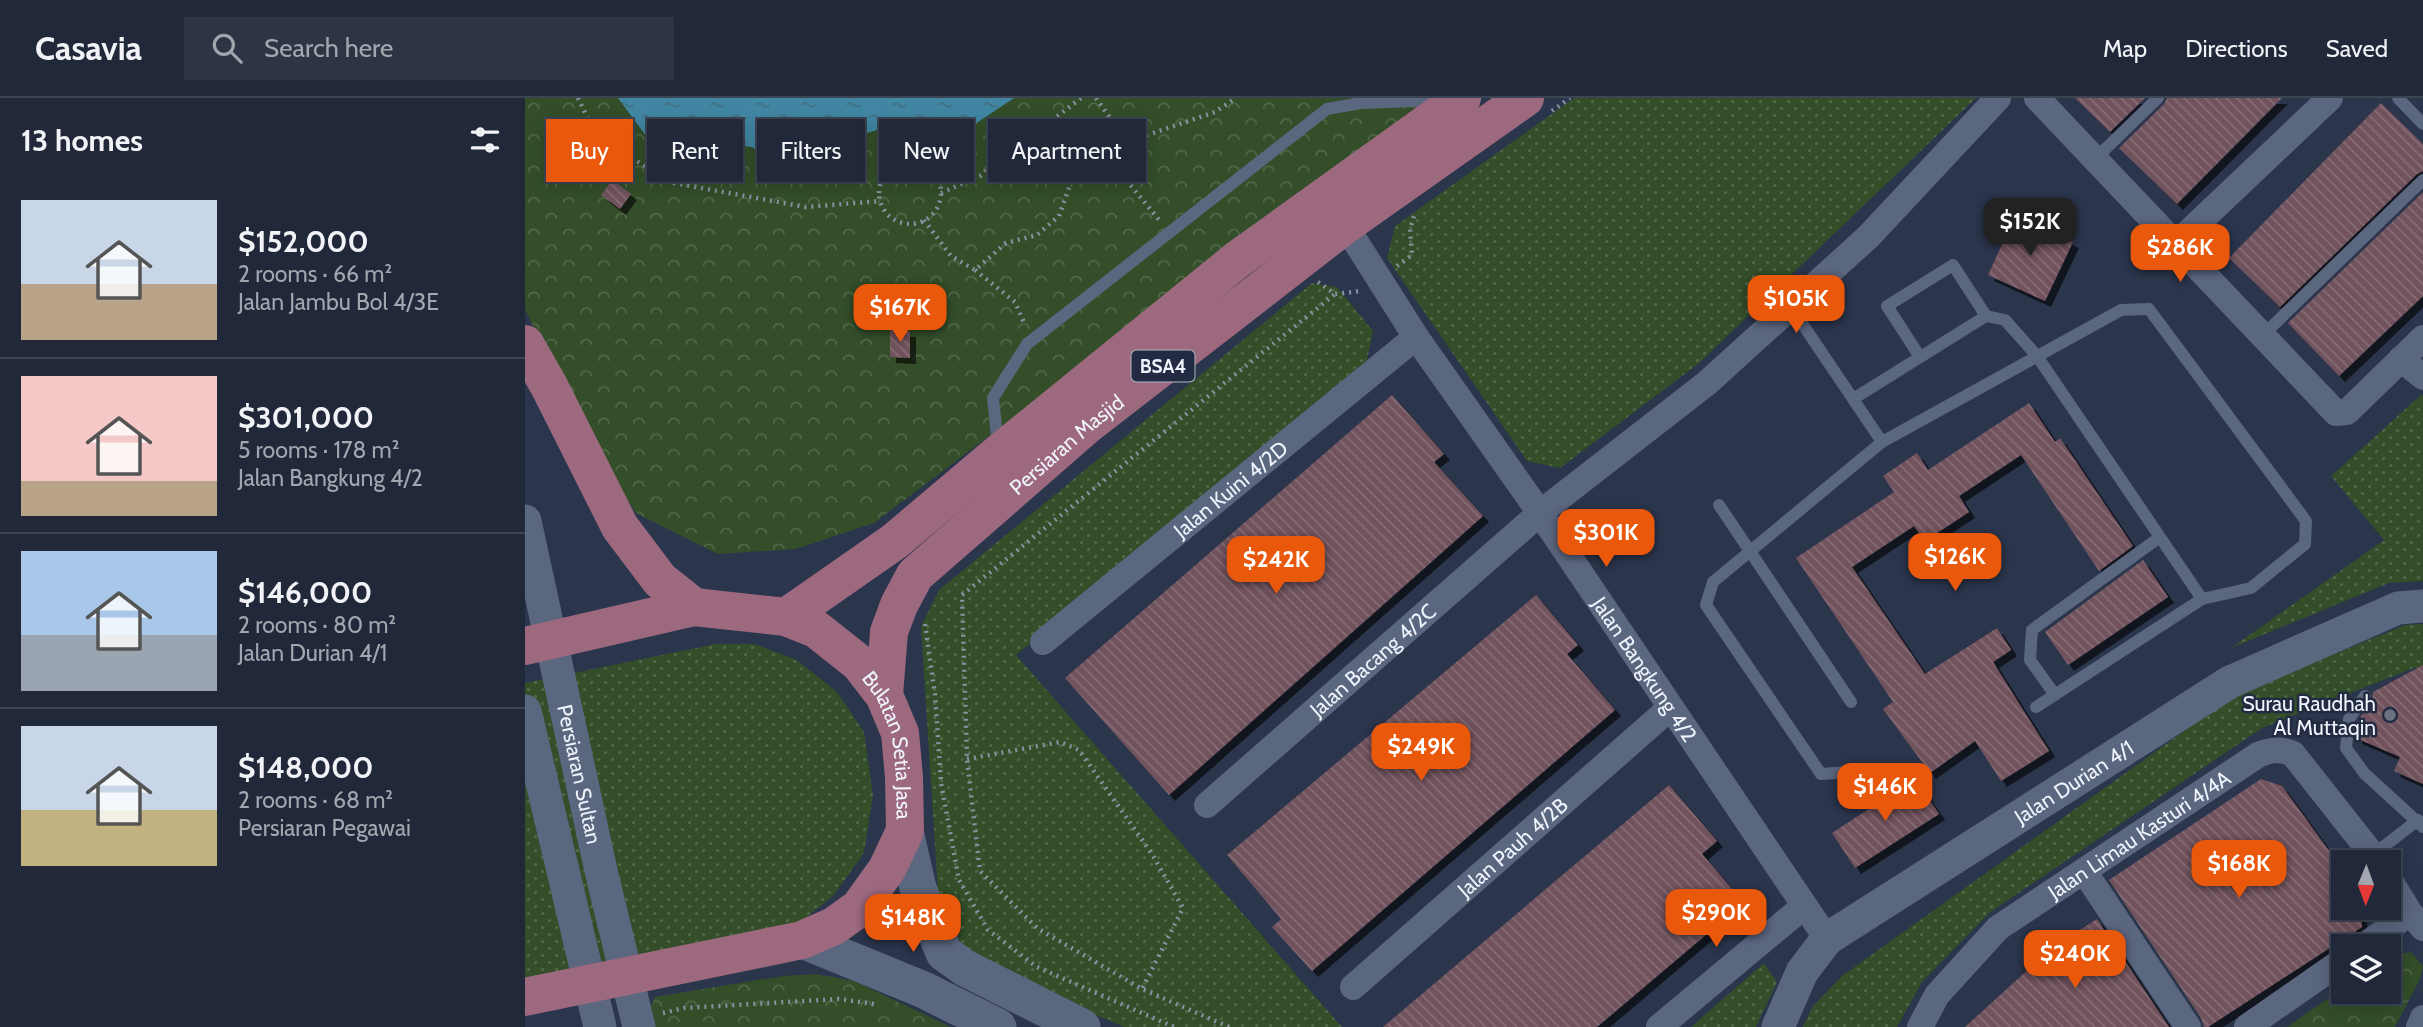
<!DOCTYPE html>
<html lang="en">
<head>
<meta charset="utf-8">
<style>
  :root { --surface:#202839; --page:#2d3444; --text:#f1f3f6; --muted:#a2a6ae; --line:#3d4453; --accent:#ea580c }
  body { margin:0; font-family:Cabin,sans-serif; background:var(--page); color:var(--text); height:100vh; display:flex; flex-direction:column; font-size:26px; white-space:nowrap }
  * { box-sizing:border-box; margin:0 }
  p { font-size:23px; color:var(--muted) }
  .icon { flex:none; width:38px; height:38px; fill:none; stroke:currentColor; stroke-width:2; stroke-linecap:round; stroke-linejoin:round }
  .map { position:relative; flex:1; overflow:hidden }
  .details { display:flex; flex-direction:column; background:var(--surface); width:525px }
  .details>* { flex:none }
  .hud { position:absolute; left:21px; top:21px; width:665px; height:63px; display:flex; gap:14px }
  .needle { width:46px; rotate:181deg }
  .buttons { position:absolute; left:1806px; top:752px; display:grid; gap:14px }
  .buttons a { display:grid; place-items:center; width:70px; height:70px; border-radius:0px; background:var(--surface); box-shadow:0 4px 18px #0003,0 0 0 2px var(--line); font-size:35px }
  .price { position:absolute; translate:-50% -60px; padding:0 16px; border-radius:14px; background:var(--accent); color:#fff; font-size:23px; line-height:46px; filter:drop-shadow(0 2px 4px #0008) }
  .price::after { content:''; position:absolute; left:50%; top:42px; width:21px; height:16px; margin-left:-10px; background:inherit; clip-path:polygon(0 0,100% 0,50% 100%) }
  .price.active { background:#222; color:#fff }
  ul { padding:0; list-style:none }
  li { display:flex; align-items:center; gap:21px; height:175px; padding:0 21px }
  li+li { border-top:2px solid var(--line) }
  li span { display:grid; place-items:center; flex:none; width:196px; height:140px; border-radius:0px; color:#555 }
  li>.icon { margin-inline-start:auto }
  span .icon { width:84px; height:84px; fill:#fffc; stroke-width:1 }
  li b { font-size:30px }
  h2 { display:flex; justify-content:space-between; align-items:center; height:84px; padding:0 21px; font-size:30px }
  .tag { padding:0 24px; border-radius:0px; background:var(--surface); box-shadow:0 4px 18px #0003,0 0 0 2px var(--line); font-size:24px; line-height:63px }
  .tag.active { background:var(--accent); color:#fff }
  header { display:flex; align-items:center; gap:42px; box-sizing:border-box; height:98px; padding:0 35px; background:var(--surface); border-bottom:2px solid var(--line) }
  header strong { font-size:33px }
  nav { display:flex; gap:38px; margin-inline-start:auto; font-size:24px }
  .search { width:490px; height:63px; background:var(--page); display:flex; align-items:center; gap:18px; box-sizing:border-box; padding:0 24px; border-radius:0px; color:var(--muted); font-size:26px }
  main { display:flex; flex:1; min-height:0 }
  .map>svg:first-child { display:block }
</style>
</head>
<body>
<header>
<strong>Casavia</strong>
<div class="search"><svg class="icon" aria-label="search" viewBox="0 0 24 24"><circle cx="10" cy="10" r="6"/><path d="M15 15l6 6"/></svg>Search here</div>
<nav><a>Map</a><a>Directions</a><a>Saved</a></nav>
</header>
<main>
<section class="details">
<h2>13 homes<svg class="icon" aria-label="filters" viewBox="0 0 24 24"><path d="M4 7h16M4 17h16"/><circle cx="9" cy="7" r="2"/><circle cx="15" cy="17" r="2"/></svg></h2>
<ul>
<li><span style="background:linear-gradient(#c9d6e8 60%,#b9a48a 0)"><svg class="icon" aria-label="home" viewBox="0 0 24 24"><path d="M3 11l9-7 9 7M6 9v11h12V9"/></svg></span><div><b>$152,000</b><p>2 rooms · 66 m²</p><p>Jalan Jambu Bol 4/3E</p></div></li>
<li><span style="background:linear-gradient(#f6c9c9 75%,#b9a48a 0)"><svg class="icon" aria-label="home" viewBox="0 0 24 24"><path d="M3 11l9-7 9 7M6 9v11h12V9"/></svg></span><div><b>$301,000</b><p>5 rooms · 178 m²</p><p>Jalan Bangkung 4/2</p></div></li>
<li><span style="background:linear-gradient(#a9c7e8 60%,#9aa5b1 0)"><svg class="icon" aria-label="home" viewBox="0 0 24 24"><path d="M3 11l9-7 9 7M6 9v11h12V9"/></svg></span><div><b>$146,000</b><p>2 rooms · 80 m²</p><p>Jalan Durian 4/1</p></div></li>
<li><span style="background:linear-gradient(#c9d6e8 60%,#c2b280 0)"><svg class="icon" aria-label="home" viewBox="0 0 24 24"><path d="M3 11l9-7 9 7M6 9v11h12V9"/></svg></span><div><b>$148,000</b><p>2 rooms · 68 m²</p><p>Persiaran Pegawai</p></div></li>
</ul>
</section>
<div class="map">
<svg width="1898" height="929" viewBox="0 0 1898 929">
  <defs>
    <pattern id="grass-dots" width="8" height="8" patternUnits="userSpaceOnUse" patternTransform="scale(1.75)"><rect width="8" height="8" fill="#334e29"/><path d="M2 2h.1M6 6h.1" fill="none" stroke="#516849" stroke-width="1.8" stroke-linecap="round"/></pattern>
    <pattern id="park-crowns" width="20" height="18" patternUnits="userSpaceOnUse" patternTransform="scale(1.75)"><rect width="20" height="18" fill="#334e29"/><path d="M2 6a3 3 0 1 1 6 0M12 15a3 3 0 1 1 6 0" fill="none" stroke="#516849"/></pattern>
    <pattern id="water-ripples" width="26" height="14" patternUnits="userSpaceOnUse" patternTransform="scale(1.75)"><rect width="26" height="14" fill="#4187a4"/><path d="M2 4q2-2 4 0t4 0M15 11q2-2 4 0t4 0" fill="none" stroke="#446e81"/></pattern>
    <pattern id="building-back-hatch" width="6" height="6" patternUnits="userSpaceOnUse" patternTransform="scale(1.75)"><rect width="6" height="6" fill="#71535d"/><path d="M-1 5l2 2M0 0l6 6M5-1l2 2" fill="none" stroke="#866c75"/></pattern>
    <filter id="shadow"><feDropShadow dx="6" dy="6" stdDeviation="0" flood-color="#0009"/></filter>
  </defs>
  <rect width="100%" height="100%" fill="#2b354c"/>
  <!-- grass -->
  <path fill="url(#grass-dots)" d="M1049,0h402l-278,266 -138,104 -33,-7 -140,-203 8,-32z
    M787,185l25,4 36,44 -6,29 -351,295 326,372h-218l-151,-65 -34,-54 -18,-281 18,-37z
    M1896,297l2,1v185l-34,2 -158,65 153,-108 -53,-64z
    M1898,526v43l-9,1 -152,60 -273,185 -67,69 -25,45h-94l10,-21 29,-30 391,-280 172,-71z
    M191,546h38l43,16 40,32 27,40 9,63 -9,58 -31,43 -35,28 -273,66v-307z
    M1239,865l13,19 -21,45h-65z"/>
  <!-- park -->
  <path fill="url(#park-crowns)" d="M0,0h912l-563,425 -78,26 -78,5 -82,-41 -60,-93 -51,-111z
    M1886,854l12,14 -3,13 -25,48h-108l56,-39v4h46v-36z
    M291,876l38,7 97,46h-299l-3,-15 6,-15 128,-21z"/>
  <!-- water -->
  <path fill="url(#water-ripples)" d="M93,0h396l-54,36 -42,-17 -51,16 -20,30 -52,14 -43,-30 -44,-5 -56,2z"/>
  <!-- building -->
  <path fill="url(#building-back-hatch)" filter="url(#shadow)" d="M1550,0h70l-35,34z
    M1642,0h115l-105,106 -58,-56 45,-44z
    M1856,5l42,41v27l-6,3 -137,133 -51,-49z
    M87,82l19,14 -11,15 -19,-14z
    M1898,94v104l-84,80 -51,-53z
    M1490,118l58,26 -28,59 -57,-26z
    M365,232l20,1v27l-20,-1z
    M867,297l52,59 -10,8 49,54 -314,279 -104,-117z
    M1504,305l26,39 5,-4 73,108 -34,25 -78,-116 -62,41 10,16 -44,29 -11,-15 -62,41 73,107 72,-46 14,22 -18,12 56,89 -48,30 -26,-40 -45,32 -47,-64 10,-7 -97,-144 98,-66 -11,-16 34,-23 11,17z
    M1618,462l25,37 -100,68 -23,-33z
    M1011,497l42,50 -11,9 48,56 -303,261 -40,-44 9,-8 -54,-64z
    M1898,567v119l-29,-13 6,-14 -44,-19 1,-16 15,-22 1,-8z
    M1390,681l24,35 -84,54 -23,-35z
    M1736,681l21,7 61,84v38h17l2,19 -154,100h-4l-3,-9 -92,-138z
    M1144,687l48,56 -15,13 31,36 -16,14 10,13 -130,110h-214z
    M1572,821l72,108h-204l88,-80z"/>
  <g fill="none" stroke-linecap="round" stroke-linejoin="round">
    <!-- path -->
    <path stroke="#8a91a1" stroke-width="4.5" stroke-dasharray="2 5" stroke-linecap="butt" d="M53,0l19,40 77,45 132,24 75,-6
      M571,0l31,44
      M1027,13l18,-13
      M579,55l56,68
      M354 95a31 31 0 1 1 62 0a31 31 0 1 1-62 0Z
      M416,95l39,-17 101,-78
      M399,122l27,36 24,14 31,-27 31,-8 22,-19 12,-34 33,-29 23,-11 88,-30 21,-14
      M872,168l15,-11 -2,-26 5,-16
      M450,172l40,32 10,23
      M793,184l17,12 26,-3
      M400,526l10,71 6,88 18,97 29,50 49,37 137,60
      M442,661l93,-17 19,8 73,104 31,54 -41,81
      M138,915l21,-5 155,-9 35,5
      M704,929l-87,-38 -105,-61 -57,-57 -13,-112 -5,-164 373,-301"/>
    <!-- service -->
    <path stroke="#5b667f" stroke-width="12" d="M1873,0l25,26
      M1570,61l63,-61
      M1266,209l91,135
      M1737,238l161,-156
      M1395,259l-33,-51 66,-41 33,51
      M1328,301l133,-83 19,4 32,36 165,243
      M473,348l-5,-48 34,-54 300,-235 34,-6 80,-3
      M1194,407l132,197
      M1530,597l-25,-35 2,-30 128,-93
      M1840,598l-16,23 -3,29 18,25 59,54
      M1366,671l-70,5 -115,-169 7,-23 169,-140 239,-132 28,-1 157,212 -1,23 -54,44 -49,11 -166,108
      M1849,756l44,-34"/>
    <!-- minor -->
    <g stroke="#5b667f" stroke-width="26">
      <path d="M1512,0l299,315 11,-1 76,-74"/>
      <path id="s1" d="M820,127l71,112 124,176 287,426"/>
      <path d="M1651,146l154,-146"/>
      <path d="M1876,261l22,18"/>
      <path id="s2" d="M518,544l373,-305"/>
      <path id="s3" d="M682,707l333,-292 167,-130 161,-146 130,-139"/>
      <path d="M1559,773l104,156"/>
      <path d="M1864,781l21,34 13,15"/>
      <path d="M1837,849l48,-34"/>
      <path id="s4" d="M828,889l317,-279"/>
      <path d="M1134,929l144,-120"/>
      <path id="s5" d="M1395,929l17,-32 61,-67 260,-173c12,-5 23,-7 35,-1l86,109"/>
      <path d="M1722,929l96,-67"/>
      <path d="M1894,929l4,-9"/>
    </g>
    <!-- tertiary -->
    <g stroke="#5b667f" stroke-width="33">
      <path id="s6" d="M0,423l77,354 37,152"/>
      <path d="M0,613l75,316"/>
      <path id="s7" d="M1253,929l24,-55 25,-33 403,-257 168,-74 25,-2"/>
    </g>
    <!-- secondary -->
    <path stroke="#5b667f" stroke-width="37" d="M380,733l13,57 26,65 21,15 117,59
      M277,842l122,50 74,37"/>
    <!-- primary -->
    <g stroke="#9c697f" stroke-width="38">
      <path d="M0,246l24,42 71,141 40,53 34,27"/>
      <path d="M261,519l109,-76 104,-88 239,-194 224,-161"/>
      <path id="s8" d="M0,548l169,-39 92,10 30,12 44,35 24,31 16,38 4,44 1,54 -18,38 -28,39 -25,18 -32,14 -277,57"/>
      <path id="s9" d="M359,597l5,-63 10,-27 16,-30 172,-150 258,-200 180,-127"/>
    </g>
  </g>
  <!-- markers -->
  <circle fill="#6b7280" stroke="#222b41" stroke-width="2.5" cx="1865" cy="617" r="7"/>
  <g text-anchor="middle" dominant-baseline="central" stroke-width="5" stroke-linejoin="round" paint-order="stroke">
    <!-- shield labels -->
    <rect fill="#222b41" stroke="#b2b7c4" stroke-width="2" x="606.5" y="252.5" width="63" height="31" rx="5"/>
    <g font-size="19" font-weight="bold" fill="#eff3fc">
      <text x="638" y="268">BSA4</text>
    </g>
    <!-- street labels -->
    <g font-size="21" fill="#eff3fc" stroke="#222b41">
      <text stroke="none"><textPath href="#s9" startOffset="326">Persiaran Masjid</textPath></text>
      <text stroke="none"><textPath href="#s2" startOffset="242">Jalan Kuini 4/2D</textPath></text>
      <text stroke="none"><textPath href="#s3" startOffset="220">Jalan Bacang 4/2C</textPath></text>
      <text stroke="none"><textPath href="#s1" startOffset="536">Jalan Bangkung 4/2</textPath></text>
      <text stroke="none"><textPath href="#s8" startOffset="444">Bulatan Setia Jasa</textPath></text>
      <text stroke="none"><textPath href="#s6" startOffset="259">Persiaran Sultan</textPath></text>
      <text stroke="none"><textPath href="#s7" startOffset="394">Jalan Durian 4/1</textPath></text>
      <text stroke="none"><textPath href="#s5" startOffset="296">Jalan Limau Kasturi 4/4A</textPath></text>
      <text stroke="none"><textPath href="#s4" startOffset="212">Jalan Pauh 4/2B</textPath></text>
    </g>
    <!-- poi labels -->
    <g font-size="21" fill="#eff3fc" stroke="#222b41" text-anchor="end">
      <text x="1851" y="605">Surau Raudhah<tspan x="1851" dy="24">Al Muttaqin</tspan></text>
    </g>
  </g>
</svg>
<div class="buttons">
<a><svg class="needle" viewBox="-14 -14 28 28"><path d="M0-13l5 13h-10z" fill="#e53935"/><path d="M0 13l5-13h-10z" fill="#a2a6ae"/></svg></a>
<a><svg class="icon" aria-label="layers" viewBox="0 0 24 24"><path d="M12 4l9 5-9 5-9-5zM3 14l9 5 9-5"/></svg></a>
</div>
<b class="price active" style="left:1505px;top:160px">$152K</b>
<b class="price" style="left:1655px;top:186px">$286K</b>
<b class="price" style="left:1271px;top:237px">$105K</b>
<b class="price" style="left:375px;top:246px">$167K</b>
<b class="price" style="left:1081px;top:471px">$301K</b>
<b class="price" style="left:1430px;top:495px">$126K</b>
<b class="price" style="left:751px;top:498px">$242K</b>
<b class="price" style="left:896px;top:685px">$249K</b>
<b class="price" style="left:1360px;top:725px">$146K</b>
<b class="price" style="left:1714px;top:802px">$168K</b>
<b class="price" style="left:1191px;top:851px">$290K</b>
<b class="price" style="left:388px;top:856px">$148K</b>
<b class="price" style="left:1550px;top:892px">$240K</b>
<div class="hud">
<a class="tag active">Buy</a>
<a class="tag">Rent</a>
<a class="tag">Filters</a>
<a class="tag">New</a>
<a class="tag">Apartment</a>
</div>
</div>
</main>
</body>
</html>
